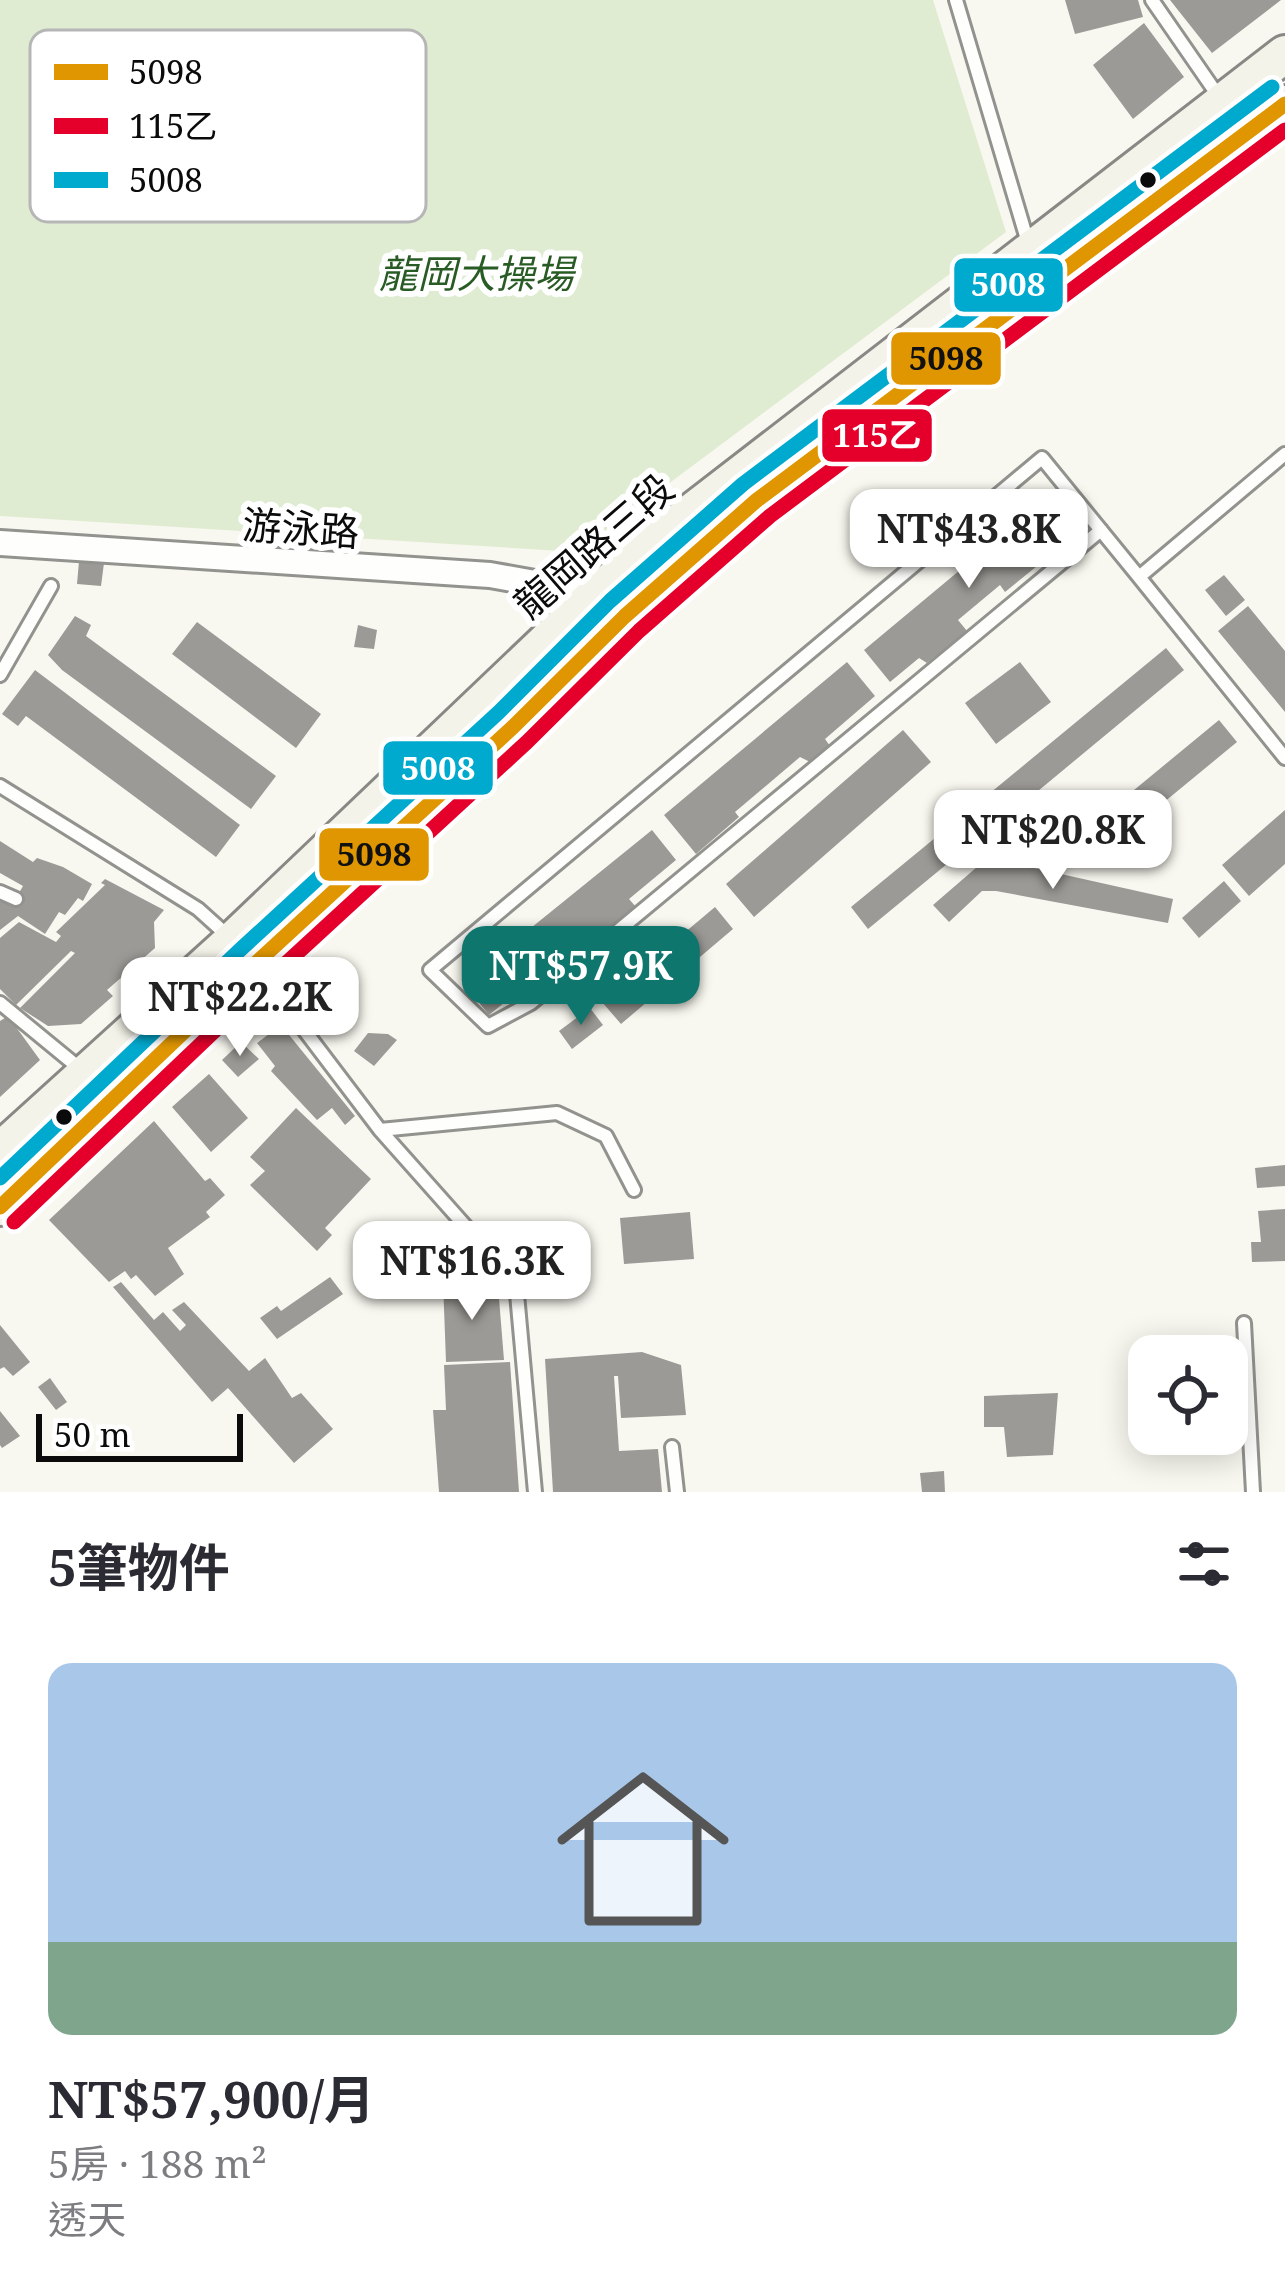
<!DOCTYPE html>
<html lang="zh-TW">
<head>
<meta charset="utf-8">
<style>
  :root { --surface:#fff; --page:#f2f2f3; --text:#2b2b33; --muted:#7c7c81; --line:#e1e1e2; --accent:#0f766e }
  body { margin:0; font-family:"Noto Serif","Noto Sans TC",serif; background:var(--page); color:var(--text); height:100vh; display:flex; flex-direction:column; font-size:45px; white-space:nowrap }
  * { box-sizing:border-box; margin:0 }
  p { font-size:39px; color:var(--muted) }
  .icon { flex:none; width:66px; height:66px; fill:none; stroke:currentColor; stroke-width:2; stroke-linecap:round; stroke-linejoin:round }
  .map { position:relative; height:1492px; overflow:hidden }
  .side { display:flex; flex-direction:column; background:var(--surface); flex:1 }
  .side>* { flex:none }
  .buttons { position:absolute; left:1128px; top:1335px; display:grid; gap:24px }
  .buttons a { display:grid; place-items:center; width:120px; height:120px; border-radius:24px; background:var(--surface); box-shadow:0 6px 30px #0003; font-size:60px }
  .scale { position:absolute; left:36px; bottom:30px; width:207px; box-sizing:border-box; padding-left:12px; border:6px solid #0b0b0b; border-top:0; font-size:33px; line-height:42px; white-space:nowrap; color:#0b0b0b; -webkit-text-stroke:9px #fff; paint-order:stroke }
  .price { position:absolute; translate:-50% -102px; padding:0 27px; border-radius:24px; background:#fff; color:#222; font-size:39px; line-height:78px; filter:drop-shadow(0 3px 6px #0008) }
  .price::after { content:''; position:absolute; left:50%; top:72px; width:36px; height:27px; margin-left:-18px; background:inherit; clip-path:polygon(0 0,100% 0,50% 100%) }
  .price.on { background:var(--accent); color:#fff }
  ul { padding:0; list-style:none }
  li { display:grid; align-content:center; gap:24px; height:636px; padding:0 48px }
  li+li { border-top:3px solid var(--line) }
  li span { display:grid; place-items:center; height:372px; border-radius:24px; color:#555 }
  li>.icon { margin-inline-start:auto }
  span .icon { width:216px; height:216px; fill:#fffc; stroke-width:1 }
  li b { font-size:51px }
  h2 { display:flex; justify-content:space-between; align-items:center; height:144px; padding:0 48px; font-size:51px }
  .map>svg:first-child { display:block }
</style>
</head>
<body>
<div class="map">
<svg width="1285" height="1492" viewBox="0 0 1285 1492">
  <rect width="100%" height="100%" fill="#f9f8f0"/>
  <!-- green -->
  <path fill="#dfecd2" d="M0,0h933l73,232 -429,320 -577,-36z"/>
  <!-- building -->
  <path fill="#9c9a96" d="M1065,0h73l5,17 -68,17z
    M1170,0h111l-69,53z
    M1144,23l40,54 -51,42 -40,-54z
    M1050,495l25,30 -42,35 4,6 -32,26 -5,-7 -42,35 9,11 -40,32 -8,-5 -29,24 -26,-32z
    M79,561l25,2 -3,23 -24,-2z
    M1224,575l21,25 -19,16 -21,-26z
    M1248,606l37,45v61l-67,-81z
    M75,616l16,9 -5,11 190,140 -25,33 -189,-139 -14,-15z
    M197,622l124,92 -25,34 -124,-94z
    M358,625l19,5 -3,19 -20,-2z
    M1166,648l18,22 -181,150 -19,-22z
    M847,662l28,34 -50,43 5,7 -20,16 -10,-5 -65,55 4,5 -43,37 -32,-39z
    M1020,662l31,40 -55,42 -31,-41z
    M35,670l205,155 -24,32 -190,-141 -8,10 -16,-12z
    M1219,720l18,22 -125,103 -18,-22z
    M903,730l28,32 -177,155 -28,-33z
    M1285,810v54l-36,32 -27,-31z
    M963,815l18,21 -113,93 -17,-22z
    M652,830l24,30 -47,39 7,8 -38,31 -5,-7 -20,17 6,7 -38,31 -6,-8 -46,37 -26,-32z
    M0,841l33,21 4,-4 26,9 29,17 -9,17 -5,-3 -13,17 -6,-3 -14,22 -27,-18 -18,14v-33l12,8 11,-19 -23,-13z
    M1003,861l170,38 -5,24 -172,-32h-14l-33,31 -16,-17 44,-38z
    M105,879l59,31 -10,12 1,26 -48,42 6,6 -32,28 -33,2 -28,-18 55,-55 -4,-2 -55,54 -16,-16v-51l19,-16 37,20 5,-6 -5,-4 49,-47 -4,-2z
    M1224,881l17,20 -42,37 -17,-20z
    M715,907l18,22 -112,95 -19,-22z
    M590,1008l13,17 -31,24 -13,-18z
    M8,1016l32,44 -40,37v-76z
    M281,1025l74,91 -10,9 -13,-17 -15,12 -46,-49 4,-5 -18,-23z
    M368,1033l20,1 9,6 -23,26 -20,-15z
    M241,1042l18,17 -21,18 -16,-17z
    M209,1074l39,44 -37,34 -39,-45z
    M296,1108l75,71 -46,49 7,7 -15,16 -67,-66 15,-14 -15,-14z
    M154,1121l51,60 5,-3 15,17 -19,17 4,5 -42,31 16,26 -29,22 -19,-21 -5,4 -6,-8 -16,11 -60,-62z
    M1285,1165v21l-28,2 -2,-20z
    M1285,1209v52l-33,1 -1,-20h10l-3,-31z
    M690,1212l4,47 -70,5 -4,-46z
    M330,1277l13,17 -66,45 -17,-21 17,-12 4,5z
    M462,1280v6h36l6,74 -58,2 -3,-81z
    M121,1282l33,38 9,-8 17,19 6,-6 -14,-15 12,-8 65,69 16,-13 27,40 9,-5 32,36 -39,34 -66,-75 -16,14 -99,-115z
    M0,1325l30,37 -17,14 -9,-9 -4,2z
    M642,1352l39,13 5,50 -65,3 -3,-42h-4l5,75 39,-2 4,43h-109l-8,-133z
    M510,1362l9,130h-80l-6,-82h13l-2,-45z
    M50,1378l17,24 -11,8 -18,-23z
    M1058,1393l-5,62 -46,2 -3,-30h-20v-31z
    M0,1411l20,25 -18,12 -2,-3z
    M944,1471l1,21h-23l-2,-19z"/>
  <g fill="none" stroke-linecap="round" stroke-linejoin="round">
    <!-- service casing -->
    <g stroke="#92928e" stroke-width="18">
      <path id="service" d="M956,0l73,246
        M1152,0l67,97
        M1285,454l-146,123 146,181
        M1101,530l-570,473 -43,23 -58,-56 612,-512 97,119
        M0,675l51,-89
        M0,786l198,123 30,27
        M0,892l16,7
        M258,969l122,161 136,153 19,209
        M0,1003l84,69
        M380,1130l177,-17 49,23 28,54
        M1244,1323l9,169
        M672,1447l5,45"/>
    </g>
    <!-- minor casing -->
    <g stroke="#92928e" stroke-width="30">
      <path id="minor" d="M0,543l490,32 106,19"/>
    </g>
    <!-- secondary casing -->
    <g stroke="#898885" stroke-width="42">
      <path id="secondary" d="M0,1151l233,-211 363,-346 93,-80 596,-460
        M0,1207l255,-243 258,-237 112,-111 132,-116 528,-396"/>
    </g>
    <!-- service -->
    <use href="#service" stroke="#fefefd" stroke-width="12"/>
    <!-- minor -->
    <use href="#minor" stroke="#fefefd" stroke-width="24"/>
    <!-- secondary -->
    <use href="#secondary" stroke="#f3f3e9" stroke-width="36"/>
    <!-- bus-1 casing -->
    <g stroke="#fff" stroke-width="24">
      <path id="bus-1" d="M0,1207l255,-243 258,-237 112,-111 132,-116 528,-396"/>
    </g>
    <!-- bus-2 casing -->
    <g stroke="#fff" stroke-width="24">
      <path id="bus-2" d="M14,1222l255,-243 258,-237 112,-111 131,-115 515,-386"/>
    </g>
    <!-- bus-3 casing -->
    <g stroke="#fff" stroke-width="24">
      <path id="bus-3" d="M0,1178l241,-229 258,-237 111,-111 133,-117 529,-397"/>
    </g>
    <!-- bus-1 -->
    <use href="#bus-1" stroke="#df9601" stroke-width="15"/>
    <!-- bus-2 -->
    <use href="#bus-2" stroke="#e4002b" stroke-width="15"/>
    <!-- bus-3 -->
    <use href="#bus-3" stroke="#00a9ce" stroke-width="15"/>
  </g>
  <!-- markers -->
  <g fill="#0b0b0b" stroke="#fff" stroke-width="4.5">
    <circle cx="1148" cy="180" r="10"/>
    <circle cx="64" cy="1117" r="10"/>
  </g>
  <g text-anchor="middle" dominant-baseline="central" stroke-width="12" stroke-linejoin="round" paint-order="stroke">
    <!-- park labels -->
    <g font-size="39" font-style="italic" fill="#295b24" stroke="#fff">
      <text x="476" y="272">龍岡大操場</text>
    </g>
    <!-- street labels -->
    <g font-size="39" fill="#0b0b0b" stroke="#fff">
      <text transform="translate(301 527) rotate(4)">游泳路</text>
      <text transform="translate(593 545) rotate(-41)">龍岡路三段</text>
    </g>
  </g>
  <!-- legend -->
  <rect x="30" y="30" width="396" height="192" rx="18" fill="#fff" stroke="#b6b6b6" stroke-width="3"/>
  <rect x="54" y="64" width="54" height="16" fill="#df9601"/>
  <rect x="54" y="118" width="54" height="16" fill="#e4002b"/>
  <rect x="54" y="172" width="54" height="16" fill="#00a9ce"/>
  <g font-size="33" fill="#0b0b0b">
    <text x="129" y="84">5098</text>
    <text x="129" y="138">115乙</text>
    <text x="129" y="192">5008</text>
  </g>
  <g stroke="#fff" stroke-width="4.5">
    <rect x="952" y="256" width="113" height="58" rx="12" fill="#00a9ce"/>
    <rect x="889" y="330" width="114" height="57" rx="12" fill="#df9601"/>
    <rect x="820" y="407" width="114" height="57" rx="12" fill="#e4002b"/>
    <rect x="381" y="739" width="114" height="58" rx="12" fill="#00a9ce"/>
    <rect x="317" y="826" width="114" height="57" rx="12" fill="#df9601"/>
  </g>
  <g font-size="33" text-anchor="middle" font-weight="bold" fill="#fff">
    <text x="1008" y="296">5008</text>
    <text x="877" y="447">115乙</text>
    <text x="438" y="780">5008</text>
  </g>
  <g font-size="33" text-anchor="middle" font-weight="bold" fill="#111">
    <text x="946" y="370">5098</text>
    <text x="374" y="866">5098</text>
  </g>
</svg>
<div class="buttons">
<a><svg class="icon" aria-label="locate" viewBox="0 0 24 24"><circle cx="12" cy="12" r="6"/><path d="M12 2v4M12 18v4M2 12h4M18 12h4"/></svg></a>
</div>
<div class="scale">50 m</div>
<b class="price" style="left:969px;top:591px">NT$43.8K</b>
<b class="price" style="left:1053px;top:892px">NT$20.8K</b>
<b class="price on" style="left:581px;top:1028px">NT$57.9K</b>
<b class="price" style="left:240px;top:1059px">NT$22.2K</b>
<b class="price" style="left:472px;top:1323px">NT$16.3K</b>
</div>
<section class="side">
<h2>5筆物件<svg class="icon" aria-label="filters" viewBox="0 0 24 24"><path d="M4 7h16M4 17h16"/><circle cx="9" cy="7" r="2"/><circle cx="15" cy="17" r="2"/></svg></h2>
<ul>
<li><span style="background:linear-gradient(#a9c7e8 75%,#7fa58c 0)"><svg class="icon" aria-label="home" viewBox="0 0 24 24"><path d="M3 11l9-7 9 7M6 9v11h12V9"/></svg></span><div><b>NT$57,900/月</b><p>5房 · 188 m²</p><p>透天</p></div></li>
</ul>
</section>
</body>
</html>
